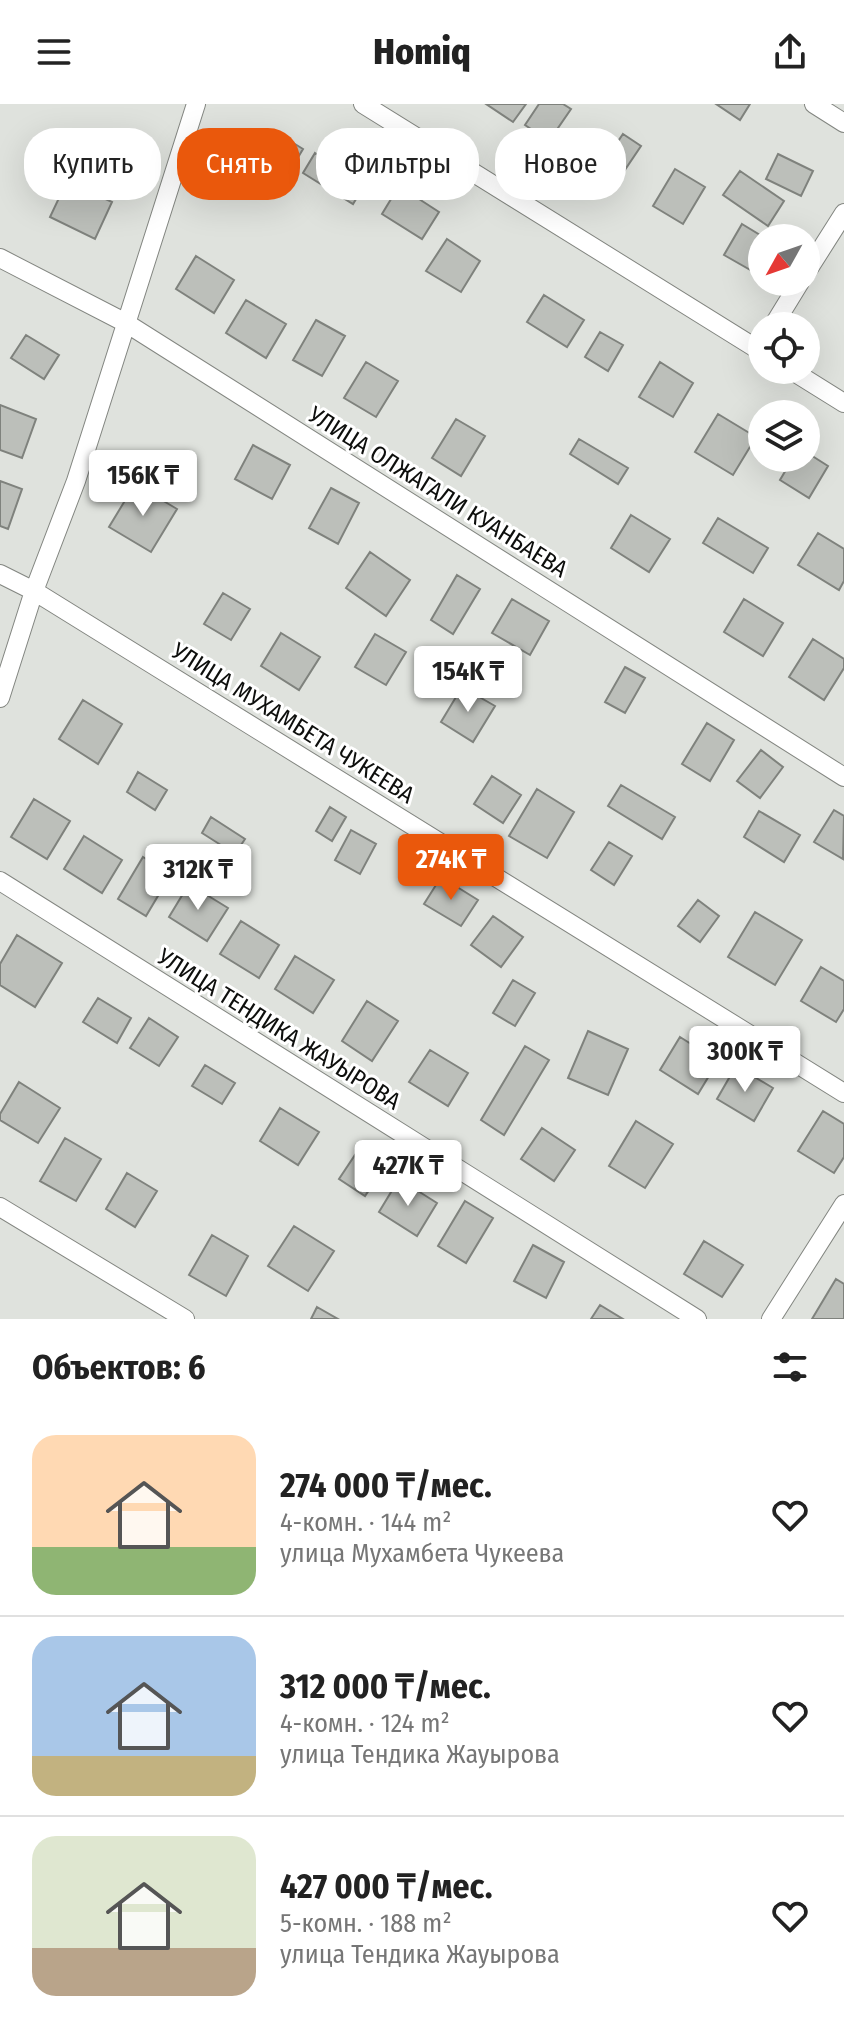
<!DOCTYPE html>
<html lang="ru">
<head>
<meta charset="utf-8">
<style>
  :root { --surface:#fff; --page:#f6f6f6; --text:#222; --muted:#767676; --line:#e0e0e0; --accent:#ea580c }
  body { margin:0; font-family:"Fira Sans Condensed",sans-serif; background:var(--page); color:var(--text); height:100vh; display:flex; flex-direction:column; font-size:30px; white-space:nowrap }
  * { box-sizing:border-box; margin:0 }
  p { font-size:26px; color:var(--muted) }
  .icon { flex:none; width:44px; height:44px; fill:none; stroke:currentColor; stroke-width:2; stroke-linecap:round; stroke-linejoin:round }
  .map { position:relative; height:1215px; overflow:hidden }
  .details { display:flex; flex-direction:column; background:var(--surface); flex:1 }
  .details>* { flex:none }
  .hud { position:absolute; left:24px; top:24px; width:796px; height:72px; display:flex; gap:16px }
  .needle { width:52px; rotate:230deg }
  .fabs { position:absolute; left:748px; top:120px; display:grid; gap:16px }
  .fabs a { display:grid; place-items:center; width:72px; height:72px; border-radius:50%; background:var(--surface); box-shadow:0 8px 32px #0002; font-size:40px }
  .price { position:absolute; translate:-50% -68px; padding:0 18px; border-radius:8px; background:#fff; color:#222; font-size:26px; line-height:52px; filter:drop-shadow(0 2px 4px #0008) }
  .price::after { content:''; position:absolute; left:50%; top:48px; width:24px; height:18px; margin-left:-12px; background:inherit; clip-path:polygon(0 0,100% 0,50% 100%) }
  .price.on { background:var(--accent); color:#fff }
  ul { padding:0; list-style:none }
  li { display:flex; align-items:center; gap:24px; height:200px; padding:0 32px }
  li+li { border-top:2px solid var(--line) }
  li span { display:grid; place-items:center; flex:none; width:224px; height:160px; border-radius:24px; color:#555 }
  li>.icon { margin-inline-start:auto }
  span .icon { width:96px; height:96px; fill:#fffc; stroke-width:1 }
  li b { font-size:34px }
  h2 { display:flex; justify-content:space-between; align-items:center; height:96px; padding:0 32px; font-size:34px }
  .pill { padding:0 28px; border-radius:32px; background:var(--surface); box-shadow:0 8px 32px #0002; font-size:28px; line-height:72px }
  .pill.on { background:var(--accent); color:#fff }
  header { display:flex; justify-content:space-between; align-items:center; height:104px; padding:0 32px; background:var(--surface); font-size:36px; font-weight:800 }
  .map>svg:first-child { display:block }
</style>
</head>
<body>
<header><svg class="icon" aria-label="menu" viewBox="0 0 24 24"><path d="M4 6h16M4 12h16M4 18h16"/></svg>Homiq<svg class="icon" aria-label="share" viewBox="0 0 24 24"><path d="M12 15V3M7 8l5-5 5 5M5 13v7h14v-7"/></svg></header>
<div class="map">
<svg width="844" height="1215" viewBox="0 0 844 1215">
  <rect width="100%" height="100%" fill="#dfe2dd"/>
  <!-- building -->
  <path fill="#bcbfba" stroke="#7f827d" stroke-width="2" d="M486,0h40l-13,18z
    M539,0h24l8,5 -22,32 -24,-16z
    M716,0h34l-10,16z
    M623,30l18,12 -29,43 -18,-12z
    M282,32l21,13 -18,30 -21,-13z
    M97,38l33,24 -13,19 -33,-24z
    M315,49l50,31 -12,20 -50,-31z
    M778,50l35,17 -12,25 -35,-17z
    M675,65l30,18 -22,37 -30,-18z
    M740,67l44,30 -16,25 -45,-31z
    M67,77l45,21 -17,37 -45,-22z
    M399,82l40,26 -17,27 -40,-25z
    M742,120l23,14h-3l-1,38 -37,-21z
    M447,135l33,22 -19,31 -35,-21z
    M196,152l38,24 -20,33 -38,-24z
    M544,191l40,25 -17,27 -40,-25z
    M246,196l40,24 -20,34 -40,-25z
    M316,216l29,16 -23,40 -29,-16z
    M600,228l23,13 -15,26 -23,-14z
    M26,231l33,20 -15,24 -33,-21z
    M366,258l32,19 -22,36 -32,-19z
    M660,258l33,21 -20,34 -34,-20z
    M0,301l36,14 -14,39 -22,-8z
    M718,310l38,23 -23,38 -38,-23z
    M456,315l29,17 -24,40 -29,-18z
    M579,335l49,29 -10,16 -48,-30z
    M253,341l37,20 -18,34 -37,-20z
    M806,348l22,14 -19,32 -29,-18 13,-22h13z
    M0,377l22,8 -14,40 -8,-3z
    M135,380l42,25 -26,43 -42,-25z
    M331,384l28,15 -21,41 -29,-16z
    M631,411l39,24 -21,33 -38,-24z
    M718,414l50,30 -15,25 -50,-30z
    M818,429l26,16v32l-5,9 -41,-25z
    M370,448l40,28 -24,36 -40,-28z
    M457,471l23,14 -27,45 -22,-14z
    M223,489l27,16 -19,31 -27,-16z
    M512,495l37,22 -19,34 -38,-22z
    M744,495l39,24 -20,33 -39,-24z
    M281,529l39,24 -21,33 -38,-24z
    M375,530l31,18 -20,33 -31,-18z
    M813,535l31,20v9l-20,32 -35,-23z
    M625,563l20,11 -20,35 -20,-11z
    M462,583l33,19 -22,36 -32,-20z
    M83,596l39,24 -24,40 -39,-25z
    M707,619l27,17 -24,41 -28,-17z
    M761,646l22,17 -23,31 -23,-17z
    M138,668l29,18 -12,20 -28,-18z
    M492,672l29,19 -18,28 -29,-19z
    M621,681l54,32 -13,22 -54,-33z
    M537,685l37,23 -27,46 -38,-22z
    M34,695l36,22 -23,38 -36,-22z
    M330,703l16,10 -14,24 -16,-10z
    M834,706l10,6 -1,43 -29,-17z
    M759,707l41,24 -16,27 -40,-25z
    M211,713l34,22 -10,15 -33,-21z
    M351,726l25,14 -16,30 -25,-14z
    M84,732l38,24 -20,33 -38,-24z
    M609,738l23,14 -18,29 -23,-15z
    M143,753l28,17 -25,42 -28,-17z
    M441,773l37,23 -17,26 -37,-22z
    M189,780l39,24 -21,33 -38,-24z
    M698,796l21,16 -19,26 -22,-16z
    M755,808l47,28 -27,45 -47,-28z
    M493,812l30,21 -22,30 -30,-22z
    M241,817l38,24 -20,33 -39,-24z
    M17,831l45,28 -27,44 -35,-22v-21z
    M295,852l39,24 -21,33 -38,-24z
    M821,863l23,14v28l-8,13 -35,-21z
    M513,876l22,13 -20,33 -22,-13z
    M98,894l33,20 -14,25 -34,-21z
    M367,897l31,20 -26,40 -30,-20z
    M149,914l29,19 -19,29 -29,-18z
    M588,927l40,18 -20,46 -40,-17z
    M680,933l38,24 -20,33 -38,-24z
    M525,942l24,14 -45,75 -23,-15z
    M430,946l38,23 -20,33 -39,-24z
    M205,961l30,18 -13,21 -30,-18z
    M736,962l37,22 -19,33 -37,-22z
    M19,978l41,26 -22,35 -38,-23v-6z
    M280,1004l39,24 -21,33 -38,-24z
    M823,1007l21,13v33l-10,16 -36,-22z
    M636,1017l37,23 -28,44 -36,-22z
    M542,1024l33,22 -21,31 -33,-22z
    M65,1034l36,21 -25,42 -36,-20z
    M355,1051l26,17 -16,24 -26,-17z
    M127,1069l30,18 -22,36 -29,-18z
    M399,1075l38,24 -20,33 -38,-24z
    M465,1097l28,17 -27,45 -28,-17z
    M294,1122l40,25 -26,40 -40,-25z
    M212,1131l36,21 -22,40 -37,-21z
    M704,1137l39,24 -21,32 -38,-23z
    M533,1141l31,17 -18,36 -32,-17z
    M836,1175l8,5v35h-32z
    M600,1201l23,14h-32z
    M317,1203l21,12h-27z"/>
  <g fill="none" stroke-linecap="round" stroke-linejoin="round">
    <!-- street casing -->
    <g stroke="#838681" stroke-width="20">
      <path id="street" d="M363,0l399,248
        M814,0l30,19
        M0,154l126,65 718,454
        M806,169l38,-60
        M773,222l27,-44
        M791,266l53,33
        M0,470l34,17 810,502
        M0,594l34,-107 42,-110 120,-377
        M0,777l697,438
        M0,1103l185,112
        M771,1215l73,-115"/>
    </g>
    <!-- street -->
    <use href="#street" stroke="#fff" stroke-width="18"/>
  </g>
  <g text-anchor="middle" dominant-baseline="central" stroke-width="6" stroke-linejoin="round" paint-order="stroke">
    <!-- street labels -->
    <g font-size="24" fill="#0d0e0c" stroke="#fff">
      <text transform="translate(438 388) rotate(32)">УЛИЦА ОЛЖАГАЛИ КУАНБАЕВА</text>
      <text transform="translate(293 619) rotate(32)">УЛИЦА МУХАМБЕТА ЧУКЕЕВА</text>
      <text transform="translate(279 925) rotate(32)">УЛИЦА ТЕНДИКА ЖАУЫРОВА</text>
    </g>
  </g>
</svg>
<div class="fabs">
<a><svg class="needle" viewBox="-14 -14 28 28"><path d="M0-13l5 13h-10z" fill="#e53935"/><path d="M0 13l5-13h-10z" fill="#767676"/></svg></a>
<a><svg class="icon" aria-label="locate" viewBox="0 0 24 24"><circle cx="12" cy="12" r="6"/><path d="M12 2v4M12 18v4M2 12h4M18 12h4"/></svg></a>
<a><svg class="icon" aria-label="layers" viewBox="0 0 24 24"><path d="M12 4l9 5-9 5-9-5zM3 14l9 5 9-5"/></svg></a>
</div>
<b class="price" style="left:143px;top:414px">156K ₸</b>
<b class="price" style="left:468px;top:610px">154K ₸</b>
<b class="price on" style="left:451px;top:798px">274K ₸</b>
<b class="price" style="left:198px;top:808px">312K ₸</b>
<b class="price" style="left:745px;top:990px">300K ₸</b>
<b class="price" style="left:408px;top:1104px">427K ₸</b>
<div class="hud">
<a class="pill">Купить</a>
<a class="pill on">Снять</a>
<a class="pill">Фильтры</a>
<a class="pill">Новое</a>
</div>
</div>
<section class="details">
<h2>Объектов: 6<svg class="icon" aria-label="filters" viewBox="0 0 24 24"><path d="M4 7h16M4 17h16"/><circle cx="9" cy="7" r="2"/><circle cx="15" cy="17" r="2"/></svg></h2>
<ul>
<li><span style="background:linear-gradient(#ffd9b3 70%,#8fb573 0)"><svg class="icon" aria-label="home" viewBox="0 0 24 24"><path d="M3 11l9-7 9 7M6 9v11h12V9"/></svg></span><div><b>274 000 ₸/мес.</b><p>4-комн. · 144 m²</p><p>улица Мухамбета Чукеева</p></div><svg class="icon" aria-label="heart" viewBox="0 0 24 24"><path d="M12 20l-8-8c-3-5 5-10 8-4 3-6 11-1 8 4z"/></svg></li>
<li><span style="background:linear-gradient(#a9c7e8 75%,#c2b280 0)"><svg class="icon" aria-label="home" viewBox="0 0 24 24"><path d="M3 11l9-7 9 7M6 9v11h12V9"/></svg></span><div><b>312 000 ₸/мес.</b><p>4-комн. · 124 m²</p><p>улица Тендика Жауырова</p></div><svg class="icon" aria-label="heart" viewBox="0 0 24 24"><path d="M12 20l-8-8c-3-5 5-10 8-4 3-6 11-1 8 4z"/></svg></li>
<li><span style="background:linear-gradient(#dfe7d0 70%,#b9a48a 0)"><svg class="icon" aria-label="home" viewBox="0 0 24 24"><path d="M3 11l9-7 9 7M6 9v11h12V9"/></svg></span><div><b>427 000 ₸/мес.</b><p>5-комн. · 188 m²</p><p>улица Тендика Жауырова</p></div><svg class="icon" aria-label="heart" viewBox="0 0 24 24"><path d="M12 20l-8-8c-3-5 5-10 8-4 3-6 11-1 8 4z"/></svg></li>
</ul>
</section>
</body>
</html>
